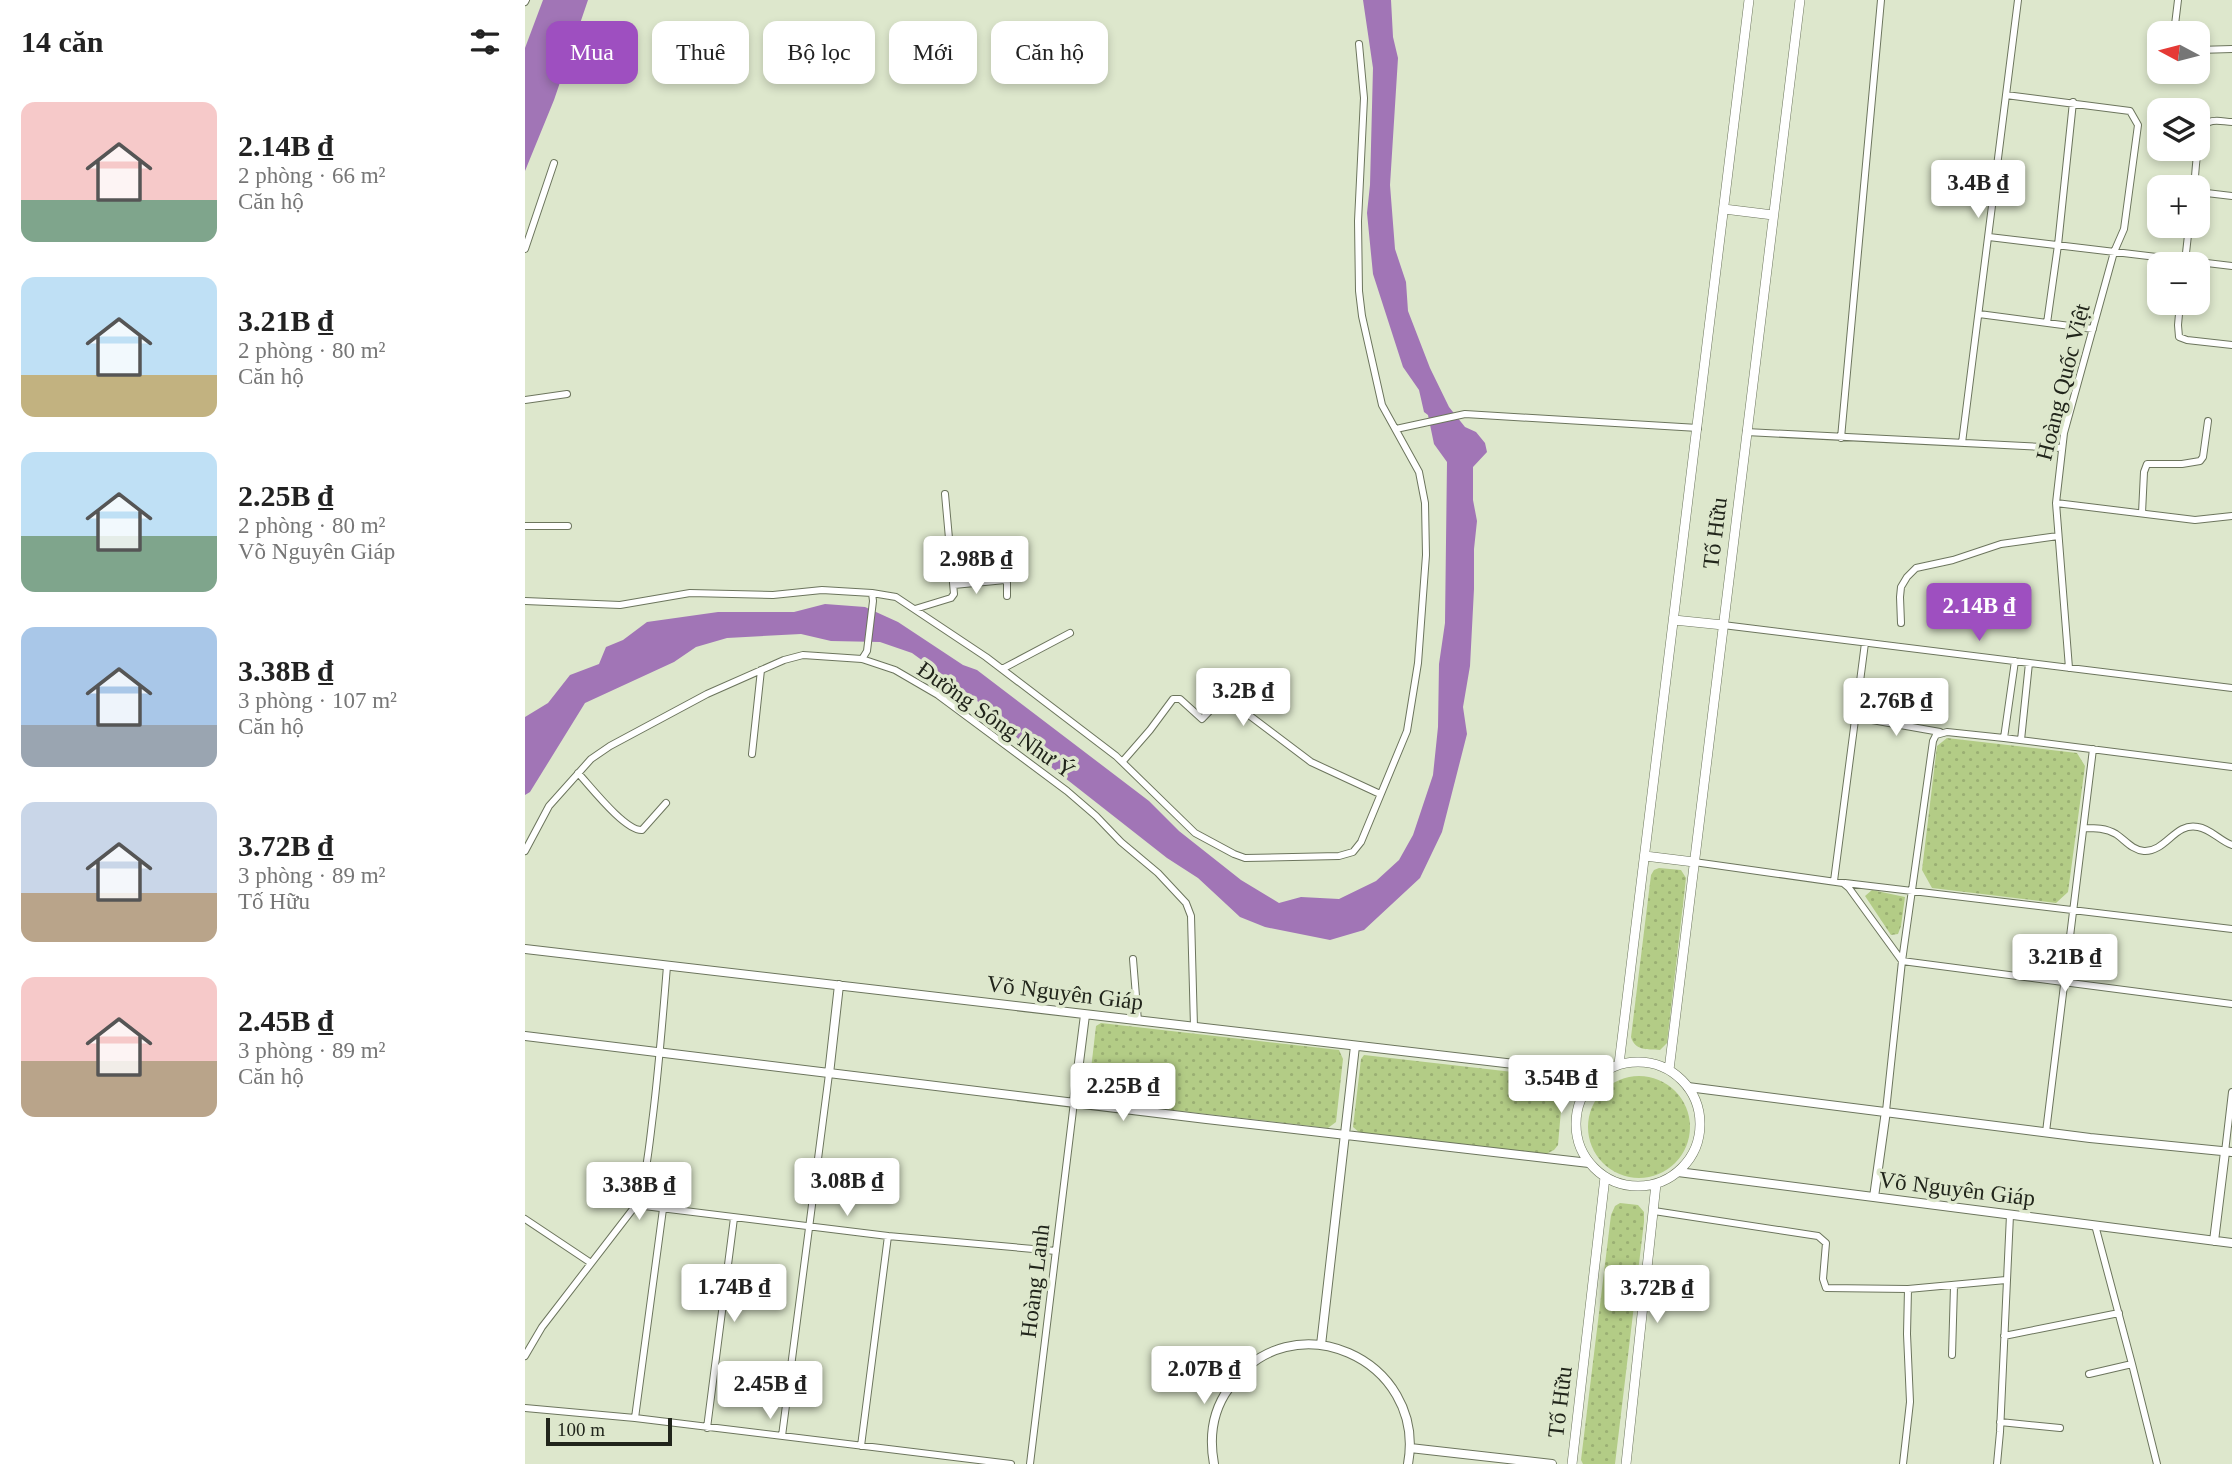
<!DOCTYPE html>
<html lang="vi">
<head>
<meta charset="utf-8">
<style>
  :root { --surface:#fff; --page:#f6f6f6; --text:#222; --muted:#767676; --accent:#9e4fc0 }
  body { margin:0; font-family:Georgia,serif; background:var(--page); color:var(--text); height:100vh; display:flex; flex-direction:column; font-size:26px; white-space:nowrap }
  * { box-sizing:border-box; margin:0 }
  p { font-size:23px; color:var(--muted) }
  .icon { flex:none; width:38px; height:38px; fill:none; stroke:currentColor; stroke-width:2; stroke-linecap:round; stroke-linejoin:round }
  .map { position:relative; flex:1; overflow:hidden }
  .sheet { display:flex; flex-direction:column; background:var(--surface); width:525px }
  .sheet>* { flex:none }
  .top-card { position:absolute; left:21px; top:21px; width:665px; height:63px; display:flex; gap:14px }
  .needle { width:46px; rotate:277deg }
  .tools { position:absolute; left:1622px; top:21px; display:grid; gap:14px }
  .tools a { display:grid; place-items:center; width:63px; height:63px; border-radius:14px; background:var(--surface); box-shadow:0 4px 10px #0003; font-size:35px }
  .scale { position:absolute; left:21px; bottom:18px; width:126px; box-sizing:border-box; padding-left:7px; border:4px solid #21251b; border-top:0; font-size:19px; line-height:24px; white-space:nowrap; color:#21251b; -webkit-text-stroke:5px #dde7cc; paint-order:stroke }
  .price { position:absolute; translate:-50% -60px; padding:0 16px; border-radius:7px; background:#fff; color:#222; font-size:23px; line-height:46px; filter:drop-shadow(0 2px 4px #0008) }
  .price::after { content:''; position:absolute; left:50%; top:42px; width:21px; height:16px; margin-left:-10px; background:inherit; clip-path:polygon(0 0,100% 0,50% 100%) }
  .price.on { background:var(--accent); color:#fff }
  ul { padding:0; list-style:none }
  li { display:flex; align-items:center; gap:21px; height:175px; padding:0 21px }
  li span { display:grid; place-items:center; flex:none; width:196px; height:140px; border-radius:14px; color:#555 }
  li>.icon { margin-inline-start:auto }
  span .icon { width:84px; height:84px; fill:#fffc; stroke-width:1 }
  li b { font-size:30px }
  h2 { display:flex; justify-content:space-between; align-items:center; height:84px; padding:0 21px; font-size:30px }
  .pill { padding:0 24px; border-radius:14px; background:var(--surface); box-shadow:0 4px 10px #0003; font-size:24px; line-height:63px }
  .pill.on { background:var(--accent); color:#fff }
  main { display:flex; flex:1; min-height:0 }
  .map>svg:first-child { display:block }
</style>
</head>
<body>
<main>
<section class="sheet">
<h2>14 căn<svg class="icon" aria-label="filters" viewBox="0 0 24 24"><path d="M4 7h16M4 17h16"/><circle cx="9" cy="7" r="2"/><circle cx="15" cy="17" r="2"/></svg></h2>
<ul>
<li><span style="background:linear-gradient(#f6c9c9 70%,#7fa58c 0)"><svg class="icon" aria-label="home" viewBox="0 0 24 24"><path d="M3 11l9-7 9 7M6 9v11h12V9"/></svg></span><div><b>2.14B ₫</b><p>2 phòng · 66 m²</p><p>Căn hộ</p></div></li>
<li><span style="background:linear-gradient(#bfe0f5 70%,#c2b280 0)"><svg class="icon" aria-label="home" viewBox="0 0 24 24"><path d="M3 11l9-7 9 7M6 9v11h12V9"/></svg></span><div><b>3.21B ₫</b><p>2 phòng · 80 m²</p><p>Căn hộ</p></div></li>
<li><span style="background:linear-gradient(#bfe0f5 60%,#7fa58c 0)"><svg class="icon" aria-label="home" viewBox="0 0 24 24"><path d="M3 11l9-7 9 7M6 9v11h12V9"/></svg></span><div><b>2.25B ₫</b><p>2 phòng · 80 m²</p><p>Võ Nguyên Giáp</p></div></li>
<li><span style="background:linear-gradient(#a9c7e8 70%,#9aa5b1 0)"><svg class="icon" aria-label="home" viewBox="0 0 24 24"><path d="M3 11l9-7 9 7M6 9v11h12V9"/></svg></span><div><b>3.38B ₫</b><p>3 phòng · 107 m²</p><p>Căn hộ</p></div></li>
<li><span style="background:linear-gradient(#c9d6e8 65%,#b9a48a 0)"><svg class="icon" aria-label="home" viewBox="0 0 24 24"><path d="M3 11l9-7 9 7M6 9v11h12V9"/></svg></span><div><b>3.72B ₫</b><p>3 phòng · 89 m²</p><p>Tố Hữu</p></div></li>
<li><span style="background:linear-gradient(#f6c9c9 60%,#b9a48a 0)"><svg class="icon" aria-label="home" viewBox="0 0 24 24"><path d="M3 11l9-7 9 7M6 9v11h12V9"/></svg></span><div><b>2.45B ₫</b><p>3 phòng · 89 m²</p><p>Căn hộ</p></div></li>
</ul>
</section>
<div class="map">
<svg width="1707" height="1464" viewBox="0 0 1707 1464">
  <defs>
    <pattern id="grass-dots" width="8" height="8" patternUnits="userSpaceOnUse" patternTransform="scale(1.75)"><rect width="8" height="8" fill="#b3cc86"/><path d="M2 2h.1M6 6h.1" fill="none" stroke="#9aaf73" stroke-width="1.8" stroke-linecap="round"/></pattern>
  </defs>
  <rect width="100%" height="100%" fill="#dde7cc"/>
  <!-- grass -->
  <path fill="url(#grass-dots)" d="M1422,738l130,15 8,13 -17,126 -12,11 -124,-15 -10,-18 15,-124z
    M1134,868l22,2 5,8 -19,165 -7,7c-13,-1 -25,1 -29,-13l20,-162 3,-5z
    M1347,890l33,7 -4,29 -3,8 -7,1 -26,-39z
    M576,1023l238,27 4,9 -7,63 -8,6 -235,-27 -5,-6 8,-69z
    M839,1055l192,22 7,10 -5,58 -4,5 -10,5 -184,-22 -7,-6 8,-68z
    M1063 1127a51 51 0 1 1 102 0a51 51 0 1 1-102 0Z
    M1095,1203l18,2 6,7v10l-29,242h-32l-2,-4 30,-245 4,-9z"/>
  <!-- water -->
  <path fill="#a175b6" d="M18,0h45l-34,100 -29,71v-123z
    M838,0h28l2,37 5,21 -8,127 5,64 11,33 2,29 22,57 19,39 16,20 11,5 9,11 2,9 -14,15v33l4,21 -3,28v40l-4,77 -7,41 4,27 -25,98 -22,46 -56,52 -34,10 -65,-13 -25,-10 -42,-39 -31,-20 -130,-102 -63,-58 -62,-45 -32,-11 -49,-1 -30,-7 -74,4 -31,9 -22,15 -89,41 -55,89 -5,3v-78l23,-14 22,-28 29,-11 7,-17 17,-7 24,-18 71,-10h76l31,-8 40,3 33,15 65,43 14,5 172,131 30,30 62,49 38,23 22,-6 38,2 37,-18 23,-21 14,-25 20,-60 5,-48 1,-63 6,-41 2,-161 -13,-18 -6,-29 -4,-3 -5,-22 -16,-23 -30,-93 -6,-61 3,-28 3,-117z"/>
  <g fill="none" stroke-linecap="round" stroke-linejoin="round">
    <!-- minor casing -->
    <g stroke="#6c755d" stroke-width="8">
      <path id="minor" d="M0,2l1,-2
        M1649,33l4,-33
        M1673,50l34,-1
        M1481,95l124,16 8,14 -14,104 -10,23 -50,181 -8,70 13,165
        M1669,187c2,-14 2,-58 15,-65 7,-3 16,0 23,0
        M1673,192l34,4
        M1464,237l243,29
        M0,249l29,-86
        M1660,262l4,-36
        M1655,303l-2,22 1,12 8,3 45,5
        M1454,314l114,15
        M1522,323l11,-78 15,-143
        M0,400l42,-6
        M871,429l69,-15 233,14
        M1221,432l316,16
        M1316,438l40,-438
        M1437,443l56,-443
        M1531,503l139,17 37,-4
        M1617,513l2,-41 3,-8h35l18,-3 3,-4 5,-36
        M0,526h43
        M429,585l51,-5 2,3v13
        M0,601l95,4 70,-12 83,2 49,-5 50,3 24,4 90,60 130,99 79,77 39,21 11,4 94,-2 14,-4 8,-10 46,-111 11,-68 8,-108 -1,-52 -6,-31 -37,-67 -20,-89 -3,-25 -1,-70 6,-123 -5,-54
        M390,609l36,-11 3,-4 -9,-100
        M1376,623l-1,-26 1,-10 6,-10 9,-9 37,-8 48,-16 57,-8
        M1198,625l509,63
        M337,659l5,-8 6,-50 -1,-8
        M477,669l68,-36
        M1330,717l85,15
        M1479,738l11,-77
        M1496,740l8,-77
        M227,754l9,-84
        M598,761l27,-31 23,-31h7l22,20 20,-21 3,-1 86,65 69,32
        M53,773c13,14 47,58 64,57l24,-27
        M1559,828c11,0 22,0 32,6 9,6 16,16 28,17 22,1 31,-29 54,-24 13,2 22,14 34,18
        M0,851l24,-45 42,-47 19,-13 97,-52 77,-34 19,-5 59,4 33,11 43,25 129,96 29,25 25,26 37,31 28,30 5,13 3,111
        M1169,862l149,21 6,5 53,73 330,43
        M1309,881l31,-238
        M1320,883l387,46
        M608,959l5,62
        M1361,1111l16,-150 31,-220 3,-6 11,-3 57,6 228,29
        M1521,1132l47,-383
        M1700,1152l7,-60
        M111,1205l252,31 168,15
        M1129,1211l164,25 8,7 -3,36 3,9 82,1 98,-9
        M0,1219l66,44
        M1570,1225l37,139 25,100
        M1479,1336l115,-23
        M1427,1355l2,-69
        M0,1356l17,-29 94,-122c11,-29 13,-59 17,-90 6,-49 10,-99 14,-149
        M1564,1374l43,-10
        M0,1408l110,10 376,46
        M110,1418l28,-209
        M1475,1422l60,6
        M182,1428l27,-210
        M257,1436l47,-362
        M336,1446l27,-210
        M505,1464l44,-362
        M1378,1464l7,-62 -3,-68 1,-45
        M1472,1464l3,-32 10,-217"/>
    </g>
    <!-- tertiary casing -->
    <g stroke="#6c755d" stroke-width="10">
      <path id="tertiary" d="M0,949l1075,125
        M0,1036c355,45 709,87 1064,127
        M304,1074l10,-89
        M1163,1087l402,51 142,14
        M549,1102l11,-87
        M1153,1172l554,71
        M1349,1197l12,-86
        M1689,1241l11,-89
        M796,1345l34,-299
        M885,1448l142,16
        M689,1464c-5,-27 -1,-54 15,-76 61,-90 198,-29 179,76"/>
    </g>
    <!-- secondary casing -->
    <g stroke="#6c755d" stroke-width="10">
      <path id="secondary" d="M1199,209l49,6
        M1149,620l49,5
        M1120,856l49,6
        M1051 1124a62 62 0 1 1 124 0a62 62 0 1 1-124 0Z
        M1094,1064l130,-1064
        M1144,1070l131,-1070
        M1047,1464l33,-287
        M1101,1464l30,-280"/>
    </g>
    <!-- minor -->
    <use href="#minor" stroke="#fff" stroke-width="6"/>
    <!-- tertiary -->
    <use href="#tertiary" stroke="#fff" stroke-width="8"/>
    <!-- secondary -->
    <use href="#secondary" stroke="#fff" stroke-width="9"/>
  </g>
  <g text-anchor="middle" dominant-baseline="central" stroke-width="7" stroke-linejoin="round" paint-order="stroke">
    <!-- street labels -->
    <g font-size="23" fill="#21251b" stroke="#dde7cc">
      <text transform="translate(1538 382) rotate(-76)">Hoàng Quốc Việt</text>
      <text transform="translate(1190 533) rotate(-83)">Tố Hữu</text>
      <text transform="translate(471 720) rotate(35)">Đường Sông Như Ý</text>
      <text transform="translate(540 993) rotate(7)">Võ Nguyên Giáp</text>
      <text transform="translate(1432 1189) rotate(7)">Võ Nguyên Giáp</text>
      <text transform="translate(510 1281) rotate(-83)">Hoàng Lanh</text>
      <text transform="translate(1035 1402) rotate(-83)">Tố Hữu</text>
    </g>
  </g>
</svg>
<div class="tools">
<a><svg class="needle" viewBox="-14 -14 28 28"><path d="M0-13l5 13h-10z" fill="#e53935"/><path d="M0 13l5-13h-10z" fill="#767676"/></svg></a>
<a><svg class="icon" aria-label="layers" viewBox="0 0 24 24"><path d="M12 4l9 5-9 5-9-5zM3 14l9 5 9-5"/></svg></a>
<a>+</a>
<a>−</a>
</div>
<div class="scale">100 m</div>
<b class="price" style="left:1453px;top:220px">3.4B ₫</b>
<b class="price" style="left:451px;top:596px">2.98B ₫</b>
<b class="price on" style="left:1454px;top:643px">2.14B ₫</b>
<b class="price" style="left:718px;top:728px">3.2B ₫</b>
<b class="price" style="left:1371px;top:738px">2.76B ₫</b>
<b class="price" style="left:1540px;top:994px">3.21B ₫</b>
<b class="price" style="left:1036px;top:1115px">3.54B ₫</b>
<b class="price" style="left:598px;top:1123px">2.25B ₫</b>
<b class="price" style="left:322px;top:1218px">3.08B ₫</b>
<b class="price" style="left:114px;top:1222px">3.38B ₫</b>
<b class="price" style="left:209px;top:1324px">1.74B ₫</b>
<b class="price" style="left:1132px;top:1325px">3.72B ₫</b>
<b class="price" style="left:679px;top:1406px">2.07B ₫</b>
<b class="price" style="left:245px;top:1421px">2.45B ₫</b>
<div class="top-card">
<a class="pill on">Mua</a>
<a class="pill">Thuê</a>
<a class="pill">Bộ lọc</a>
<a class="pill">Mới</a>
<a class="pill">Căn hộ</a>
</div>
</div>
</main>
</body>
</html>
